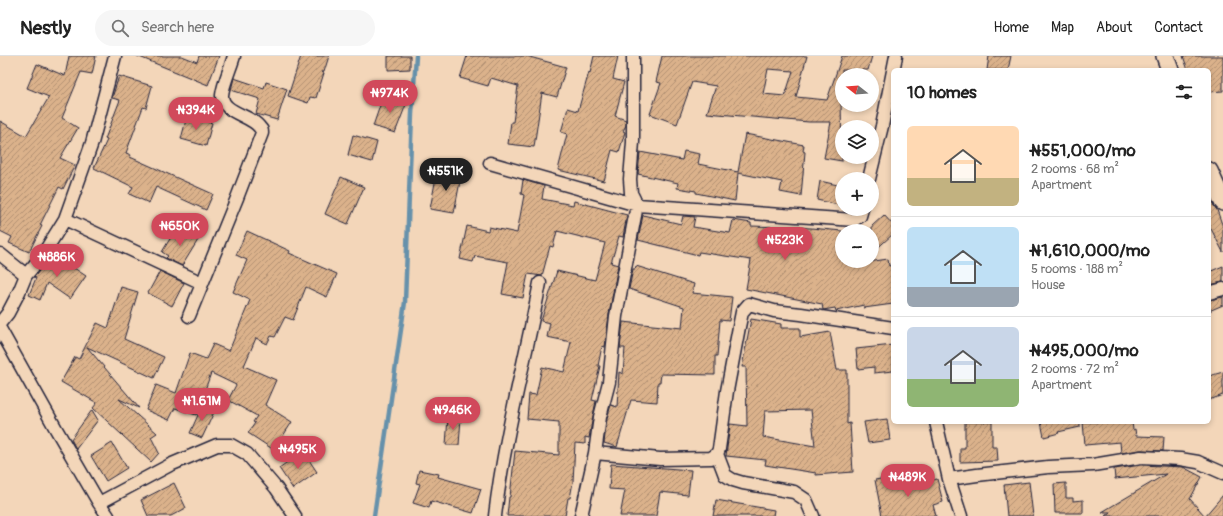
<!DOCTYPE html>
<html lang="en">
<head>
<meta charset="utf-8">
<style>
  :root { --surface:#fff; --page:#f6f6f6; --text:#222; --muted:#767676; --line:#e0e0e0; --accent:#d1495b }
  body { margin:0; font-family:Pangolin,sans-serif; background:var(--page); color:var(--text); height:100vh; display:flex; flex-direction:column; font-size:15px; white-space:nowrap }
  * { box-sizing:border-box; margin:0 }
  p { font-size:13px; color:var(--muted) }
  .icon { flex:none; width:22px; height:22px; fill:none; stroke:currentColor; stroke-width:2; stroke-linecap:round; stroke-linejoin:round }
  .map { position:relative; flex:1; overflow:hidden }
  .drawer { position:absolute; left:891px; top:12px; width:320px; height:356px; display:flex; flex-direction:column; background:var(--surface); border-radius:6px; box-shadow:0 2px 6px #0003 }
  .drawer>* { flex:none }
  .needle { width:26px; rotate:287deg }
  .fabs { position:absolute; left:835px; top:12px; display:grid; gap:8px }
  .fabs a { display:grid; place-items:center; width:44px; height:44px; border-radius:50%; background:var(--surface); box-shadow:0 2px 6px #0003; font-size:20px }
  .price { position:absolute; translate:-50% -34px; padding:0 9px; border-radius:14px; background:var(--accent); color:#fff; font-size:13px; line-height:26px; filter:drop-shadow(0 1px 2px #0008) }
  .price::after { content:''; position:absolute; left:50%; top:24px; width:12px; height:9px; margin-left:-6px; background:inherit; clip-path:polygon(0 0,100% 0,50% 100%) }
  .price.selected { background:#222; color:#fff }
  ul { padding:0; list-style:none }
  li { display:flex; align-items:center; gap:12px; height:100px; padding:0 16px }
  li+li { border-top:1px solid var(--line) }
  li span { display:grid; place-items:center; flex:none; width:112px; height:80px; border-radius:6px; color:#555 }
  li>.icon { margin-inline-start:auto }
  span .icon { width:48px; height:48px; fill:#fffc; stroke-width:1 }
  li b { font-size:17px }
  h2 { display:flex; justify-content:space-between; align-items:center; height:48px; padding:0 16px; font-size:17px }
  header { display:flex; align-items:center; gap:24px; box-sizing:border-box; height:56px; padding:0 20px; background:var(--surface); border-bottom:1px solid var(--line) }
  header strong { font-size:19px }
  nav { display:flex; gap:22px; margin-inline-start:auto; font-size:14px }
  .search { width:280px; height:36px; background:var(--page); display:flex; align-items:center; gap:10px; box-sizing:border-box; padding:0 14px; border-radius:22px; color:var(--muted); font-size:15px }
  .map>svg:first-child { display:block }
</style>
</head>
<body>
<header>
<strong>Nestly</strong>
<div class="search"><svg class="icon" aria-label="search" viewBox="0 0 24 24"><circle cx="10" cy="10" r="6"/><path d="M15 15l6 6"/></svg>Search here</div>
<nav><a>Home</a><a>Map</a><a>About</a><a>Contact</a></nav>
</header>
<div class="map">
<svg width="1223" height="460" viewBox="0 0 1223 460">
  <defs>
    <pattern id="building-hatch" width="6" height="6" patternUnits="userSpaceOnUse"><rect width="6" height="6" fill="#dbb28b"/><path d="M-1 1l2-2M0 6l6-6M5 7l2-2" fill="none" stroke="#b19073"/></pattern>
  </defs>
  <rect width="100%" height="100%" fill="#f3d6b9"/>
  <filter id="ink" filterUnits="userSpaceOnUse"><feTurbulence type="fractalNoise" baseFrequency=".025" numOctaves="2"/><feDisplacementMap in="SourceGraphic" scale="8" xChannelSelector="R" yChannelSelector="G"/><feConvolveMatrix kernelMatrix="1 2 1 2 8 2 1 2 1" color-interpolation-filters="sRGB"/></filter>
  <g filter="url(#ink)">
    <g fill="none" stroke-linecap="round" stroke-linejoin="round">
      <!-- stream -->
      <path stroke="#6691ab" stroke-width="4.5" d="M374,460l31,-214 7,-188 4,-58"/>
    </g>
    <!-- building -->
    <path fill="url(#building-hatch)" stroke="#22223b" fill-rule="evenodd" d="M69,0h27l-4,18 -11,-2 -19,46 16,10 -18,30 15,7 -12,24 -4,-2 -19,38 2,1 -13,26 -20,-9 3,-6 -12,-6v-110l26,15 23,-39 -22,-9 10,-24 28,12z
      M137,0h45l15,6 2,-6h20l-11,29z
      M301,0h28l-5,16h-2l2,1 -8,25 -6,-1 -2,6 -20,-7z
      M388,0h22v13l-22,1z
      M467,0h59l40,11 -9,30 -15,-4 -8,54 -26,-3 3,-22h2l5,-36 -27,-8 -3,8 -28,-8z
      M594,0h24l-5,23 11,3 -9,34 11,4v5l-3,6 2,1 -6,20 -7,-2 -8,31 -46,-11 9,-36 -6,-2 7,-24 10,3 11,-39 1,1z
      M662,0h145l-11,41 31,3 15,-44h30l-4,14h-26v30h-1l1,61 -18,-3 7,-36h-22l-102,-9 9,-27 -24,-4 -15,42 -27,-10 11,-31 -5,-1zM768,13l25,2 -8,25 -22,-2z
      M989,0h22l-3,14h-21z
      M1183,0h40v35l-14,1v-22h-21z
      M119,20l33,10 -6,22 -3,-1 -17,46 5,2 -1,2 83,37 -7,16 -50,-23 -7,16 -20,-9 4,-7 -39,-19 13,-28 -2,-1 15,-39 -8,-2z
      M234,22l30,10 2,-6 21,7 -10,31 -21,-6 4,-15 -29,-9z
      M384,38l23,8 -12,31 -22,-7z
      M187,60l25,7 -6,23 -25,-7z
      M745,78l59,11 -1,6 2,1 -4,44 -21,-4 2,-10 -44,-9 -3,28 -39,-8v-2l-19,-3 1,-5 -40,-9 2,-22 42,8 2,-9 16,3 -2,10 40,8z
      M353,79l24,7 -5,20 -24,-7z
      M437,116l24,4 -7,37 -24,-4z
      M341,121l23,10 -16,37 -23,-10z
      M523,124l21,6 -2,13 31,6 1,-4 53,14 -4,22 -4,-1 -8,27 7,2 -9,50 -4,32 -3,-1 -4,20h2l-8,34 4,1 -3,15 -4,22 -4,-1v7l-10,-1 -2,39 -3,16h-2l-3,18h-58l2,-19h1l5,-46 44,4v-33l-32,-3 2,-25 7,1 6,-28 22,5 7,-30 -24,-5 3,-14 -9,-2 16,-50 38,9 10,-37 -48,-12 -4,16 -3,-1 -8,30 -14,-2 -5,24 -21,-4 6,-32 -33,-6 -2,6 -13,-3 7,-33 21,5 1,-4 28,6 7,-38 -3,-1z
      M820,125l22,5v20l-25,-6z
      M1209,139l5,11 3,4 6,17v25l-14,-27z
      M643,159l38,9 2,-8 12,1 -2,10 37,6 3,-13 18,3v3l60,2 31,3v30h5l1,4 40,-6 1,7 4,-1v39l-29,4v-3l-28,6 -1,-3 -12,2 -1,-6 -76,-15 5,-29 -52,-8 -1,3 -60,-15z
      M884,159l9,10v9l-21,19v-27z
      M177,171l21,13 -16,26 -16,-8 2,-2 -6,-4z
      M247,175l43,20 -1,2 48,21 -10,23 -21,-10 -13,33 -8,-3 -10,20 -4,-1 -4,8 -11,-6 -12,28 32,14 -11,25 27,17 -9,14 3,2 -9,14 -29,-19 7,-10 -2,-1 4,-6 -29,-16 8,-15 -25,-12 -15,42 -21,-7 -6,12 -23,-10 10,-25 20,8 14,-40 16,6 7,-15 16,7 21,-51 -17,-8 14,-32 -11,-5z
      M53,197l7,3 -1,2 27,18 -16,23 -23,-16 -7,17 -11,-5 7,-17 -2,-1 1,-1z
      M636,210l58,18 -2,9 40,4 -3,24 -9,-1 -3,36h-2v19l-54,-1 -1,8h-2l-1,20 -26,-2 -14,47 -13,-4 3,-25 4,-13 6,2 2,-35 4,2 2,-26h-5l3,-26 59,6 2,-21 -55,-18 4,-20h2z
      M1223,210v16l-14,3v-13z
      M160,215l24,12 -12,23 -24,-13z
      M121,231l17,5 -14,47 40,18 -10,21 -67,-31 52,61 -20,-9 38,34 -6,4 8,16 -8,9 -58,-54 4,-5 -36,-21 14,-25 4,2 18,-36 11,5z
      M1223,241v8l-14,6v-11z
      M751,263l30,5v4h19v9l30,-5 7,38h10v54l3,-1 3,49 -37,3v-2l-51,-8 1,-5 -40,-4 4,-32 17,2 -1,-59h-4zM811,354l4,36 -52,-9 2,-26z
      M893,289v26l-19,2v-6l-16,2 -2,-20z
      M1223,316v23l-14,5v-24z
      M202,350l13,4 -13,28 -12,-5z
      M92,354l6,10 -22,29 -5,-10z
      M448,361l13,1 -2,27h-13z
      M887,363l3,21 -22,3 -4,-21z
      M965,366h27v25h5l1,14 -38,1v-14h5z
      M1041,366h39v5l-22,5 1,1 -15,4z
      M1083,366h49l1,8 2,-1 1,7 28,1 -1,14 -22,-1 -20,3 -1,-11 -35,3z
      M112,387l15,25 -21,13 -15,-25z
      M303,395l14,21 -24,17 -14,-21z
      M611,408l80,6 -3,25 -28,-3 -4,24h-36l5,-26 -16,-1z
      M1141,409l42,2 19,10 -12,22 15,17 18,-21v21h-118l5,-4h-8l64,-38 -51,5 -1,-10z
      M419,414l20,4 -1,3 43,12 -8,24 -42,-12 -2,7 -16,-5 7,-19 -4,-1z
      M891,421l2,12 44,-10 6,23 -10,3 3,11h-54l-7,-36z
      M1029,426l4,34h-26l-3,-31z
      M174,427l12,25 -15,8h-23l-7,-16z
      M1066,427v15h7v3l10,-1v13h-28l-1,-29z
      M716,444l58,10 -1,6h-60z"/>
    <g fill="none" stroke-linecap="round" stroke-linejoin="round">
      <!-- street casing -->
      <g stroke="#22223b" stroke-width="15">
        <path id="street" d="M490,107l147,42 217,15 6,-4 2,-7
          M869,123l13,-53 14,-70
          M65,163l137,64
          M0,198l26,21
          M1209,237l14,-4
          M189,260l48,-118 25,-65c0,-2 0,-4 -2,-5 -8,-13 -39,-15 -38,-33 1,-11 9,-28 12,-39
          M0,267l8,-10 11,-21 7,-17 12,-14 9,-13 18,-29 27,-76 23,-87
          M0,273l56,100 43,74 9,13
          M936,366l13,57 12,37
          M595,397l65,6 51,-1 6,-4 2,-5 8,-58 12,-64 3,-15 7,-8 25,7 27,3 92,14
          M717,398l8,21 8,5 10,3 51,9 12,8 7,16
          M949,423l28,-4 71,-8 45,-2 48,-8 39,2 18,3 25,11
          M99,447l71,-38 47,-20h14l16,9 29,34 19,28
          M495,460c9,-78 30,-155 45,-233
          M581,460l14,-63 5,-36 9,-35 7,-66 21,-111 -6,-12 -1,-14 3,-37v-86"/>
      </g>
      <!-- secondary casing -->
      <g stroke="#22223b" stroke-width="20">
        <path id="secondary" d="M1165,0l5,14
          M1209,115l14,31"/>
      </g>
      <!-- street -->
      <use href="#street" stroke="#f3d6b9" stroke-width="12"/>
      <!-- secondary -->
      <use href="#secondary" stroke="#f3d6b9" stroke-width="17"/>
    </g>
  </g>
</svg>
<div class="fabs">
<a><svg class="needle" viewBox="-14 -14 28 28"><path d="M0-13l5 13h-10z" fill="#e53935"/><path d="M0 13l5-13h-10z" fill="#767676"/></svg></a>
<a><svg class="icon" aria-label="layers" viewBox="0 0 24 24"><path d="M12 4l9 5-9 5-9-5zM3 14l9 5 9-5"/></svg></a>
<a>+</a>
<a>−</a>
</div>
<b class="price" style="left:390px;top:58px">₦974K</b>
<b class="price" style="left:196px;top:75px">₦394K</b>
<b class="price selected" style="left:446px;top:136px">₦551K</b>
<b class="price" style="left:180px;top:191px">₦650K</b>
<b class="price" style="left:785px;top:205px">₦523K</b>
<b class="price" style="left:57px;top:222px">₦886K</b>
<b class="price" style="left:202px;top:366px">₦1.61M</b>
<b class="price" style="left:453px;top:375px">₦946K</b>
<b class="price" style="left:298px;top:414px">₦495K</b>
<b class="price" style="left:908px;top:442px">₦489K</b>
<section class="drawer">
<h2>10 homes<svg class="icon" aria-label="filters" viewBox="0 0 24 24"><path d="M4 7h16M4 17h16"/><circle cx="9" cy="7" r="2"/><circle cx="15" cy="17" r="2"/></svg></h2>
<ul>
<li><span style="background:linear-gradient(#ffd9b3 65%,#c2b280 0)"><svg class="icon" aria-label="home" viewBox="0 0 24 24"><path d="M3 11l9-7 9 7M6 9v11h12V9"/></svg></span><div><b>₦551,000/mo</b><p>2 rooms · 68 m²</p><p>Apartment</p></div></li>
<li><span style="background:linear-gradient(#bfe0f5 75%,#9aa5b1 0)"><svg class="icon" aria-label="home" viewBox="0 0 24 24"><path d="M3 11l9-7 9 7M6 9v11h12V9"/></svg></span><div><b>₦1,610,000/mo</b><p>5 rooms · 188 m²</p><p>House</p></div></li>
<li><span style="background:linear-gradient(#c9d6e8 65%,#8fb573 0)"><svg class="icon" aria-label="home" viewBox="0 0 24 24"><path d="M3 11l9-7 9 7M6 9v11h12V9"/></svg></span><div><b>₦495,000/mo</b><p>2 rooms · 72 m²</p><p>Apartment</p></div></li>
</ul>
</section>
</div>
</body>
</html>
